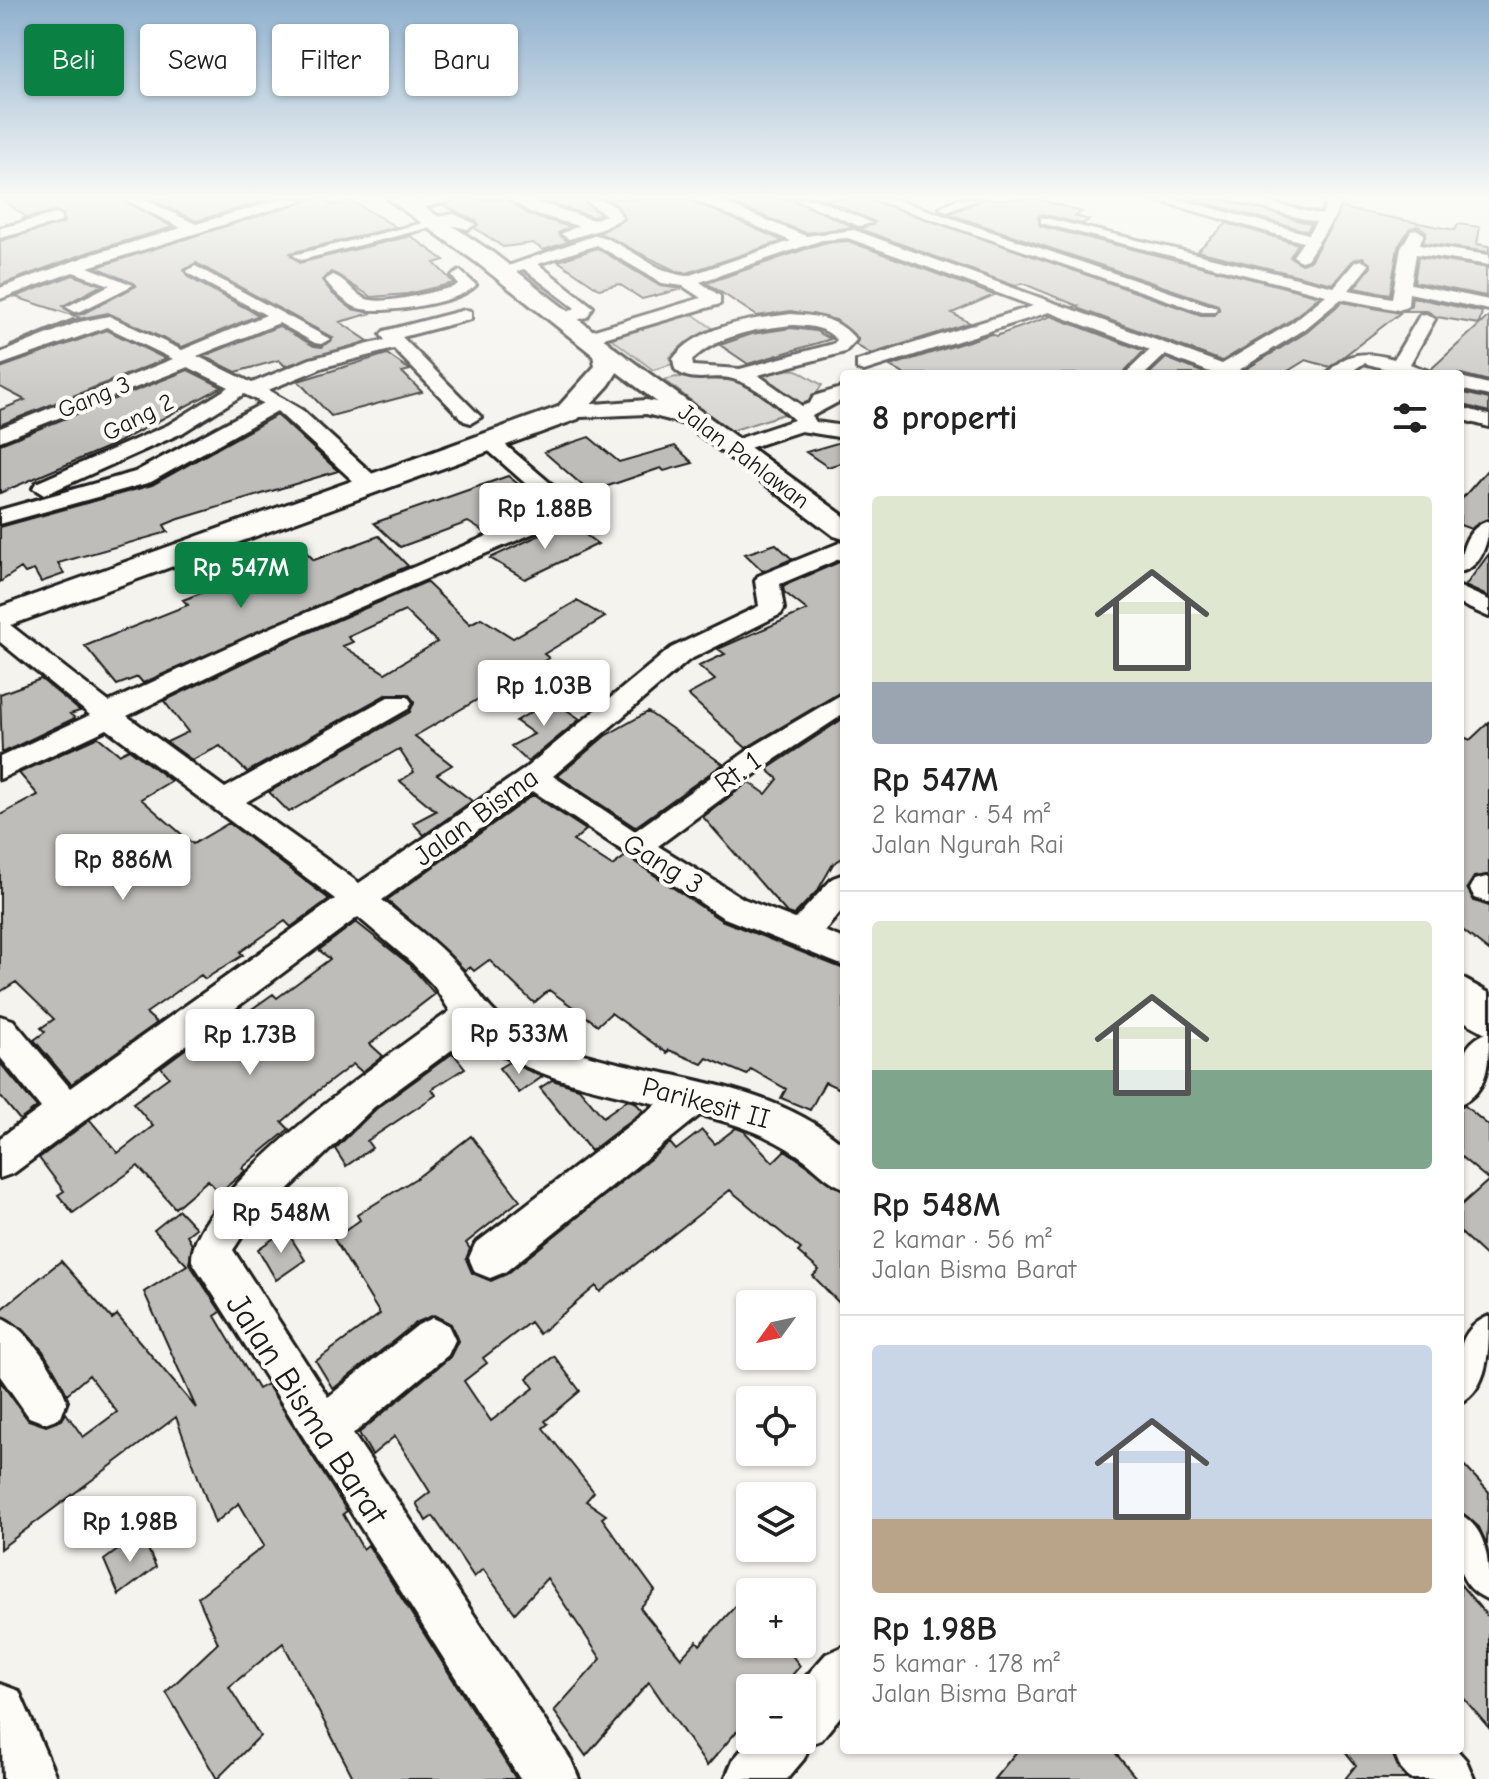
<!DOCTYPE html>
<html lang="id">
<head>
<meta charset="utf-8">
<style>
  :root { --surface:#fff; --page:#f2f2f2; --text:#222; --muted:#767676; --line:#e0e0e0; --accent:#0b8043 }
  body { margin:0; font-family:"Comic Neue",sans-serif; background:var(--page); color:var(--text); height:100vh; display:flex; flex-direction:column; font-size:30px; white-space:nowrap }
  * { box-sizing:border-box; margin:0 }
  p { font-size:26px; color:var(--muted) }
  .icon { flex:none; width:44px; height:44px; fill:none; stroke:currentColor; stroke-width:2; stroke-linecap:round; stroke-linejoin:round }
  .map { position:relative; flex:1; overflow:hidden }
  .drawer { position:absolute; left:840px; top:370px; width:624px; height:1384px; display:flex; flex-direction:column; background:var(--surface); border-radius:8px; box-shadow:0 2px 6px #0004 }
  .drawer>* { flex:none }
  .top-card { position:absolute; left:24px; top:24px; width:696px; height:72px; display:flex; gap:16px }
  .needle { width:52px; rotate:237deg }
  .controls { position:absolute; left:736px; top:1290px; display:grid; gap:16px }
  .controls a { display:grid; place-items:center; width:80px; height:80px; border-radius:8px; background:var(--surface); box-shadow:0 2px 6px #0004; font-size:40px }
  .price { position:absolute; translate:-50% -68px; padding:0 18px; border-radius:8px; background:#fff; color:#222; font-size:26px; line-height:52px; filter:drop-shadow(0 2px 4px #0008) }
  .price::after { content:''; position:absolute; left:50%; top:48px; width:24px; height:18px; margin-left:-12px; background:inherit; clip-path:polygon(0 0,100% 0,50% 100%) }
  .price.current { background:var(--accent); color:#fff }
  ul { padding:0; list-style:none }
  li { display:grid; align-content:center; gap:16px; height:424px; padding:0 32px }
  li+li { border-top:2px solid var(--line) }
  li span { display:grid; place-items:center; height:248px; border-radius:8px; color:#555 }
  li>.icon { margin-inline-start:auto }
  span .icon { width:144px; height:144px; fill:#fffc; stroke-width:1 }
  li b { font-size:34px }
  h2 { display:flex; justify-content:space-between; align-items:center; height:96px; padding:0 32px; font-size:34px }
  .chip { padding:0 28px; border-radius:8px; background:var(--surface); box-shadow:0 2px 6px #0004; font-size:28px; line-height:72px }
  .chip.current { background:var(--accent); color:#fff }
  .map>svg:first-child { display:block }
</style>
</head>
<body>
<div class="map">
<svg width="1489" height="1779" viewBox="0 0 1489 1779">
  <rect width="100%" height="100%" fill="#f4f3ee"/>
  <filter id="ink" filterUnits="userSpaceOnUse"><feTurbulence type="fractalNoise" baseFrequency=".0125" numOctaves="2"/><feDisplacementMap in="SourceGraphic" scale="16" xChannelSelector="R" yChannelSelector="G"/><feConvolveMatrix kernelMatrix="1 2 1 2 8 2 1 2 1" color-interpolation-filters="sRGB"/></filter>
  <g filter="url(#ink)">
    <!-- green -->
    <path fill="#d4d3cf" stroke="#787876" stroke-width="2" d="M691,313l27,19 -33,11 -16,15 4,6 -20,6 -45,-34z
      M776,369l21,1 25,15 -12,17 -12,3 -43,-30z
      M676,377l59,3 16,6 36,27 -56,18 -67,-51z"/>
    <!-- building -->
    <path fill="#bebdba" stroke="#1c1c1c" stroke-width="2" fill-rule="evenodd" d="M2,199h119l52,28 -81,24 -92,34v-44l64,-19 -1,-8 -8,-3 -33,8 4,-2z
      M151,199h119l-74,22z
      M309,199h15l9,6 19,-4 44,26 -106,26 9,10 112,-27 33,24 -10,3 20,20 -47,11 -35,3 -41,-25 -9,8 11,14 19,15 20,4 -32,9 28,19 -83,25 -6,-6 -43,12 -32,-16 75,-30 35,20 8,1 11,-9 -137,-75 -12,7 4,7 71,38 -77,32 -74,-34 -30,6 -69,27 69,-29 -63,-20 58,-22 29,10 -39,21 11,9 8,-1 54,-28 -39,-19z
      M458,199h49l22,16 41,12 -12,6 10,9 -25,8 -10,-7 -30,4 -28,-19 2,-7 -34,-16z
      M539,199h41l20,15 -7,3z
      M607,199h82l94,42 -96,32 -11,-2 -77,-38 26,-14 -7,-13z
      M722,199h70l62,28 -48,6z
      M824,199h46l331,116h13l5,-5 -1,-5 -269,-91 33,-15h56l44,13 -7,4 14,4 -7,4 -40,-10 -4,3 2,9 280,70 -29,24 -69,41 -148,-54 4,-1 -56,-23 -7,3 -155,-57 15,-7z
      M1192,199h33l86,25 -4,7z
      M1341,208l114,22 3,-6 22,3 -3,17 12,2v6l-66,-9 3,-12 -8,-5 -8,2 -12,19 -8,47 -36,-6 17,-21 -8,-10 -10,3 -20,24 -136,-33 30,-28 71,21 -8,13 12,7 8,-3z
      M848,241l146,54 -42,18 18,10 -99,31 -15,-9 2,-7 -22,-18 -45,-9 -34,5 -50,-33 116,-40z
      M597,248l63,38 22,3 -40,10 -23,-15 -20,5 -41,-28z
      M1418,257l71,11 -3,1v27l-72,-14z
      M1412,297l70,15 -3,12 -42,-7 -10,-6h-23l7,-6z
      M1342,302l58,11 -70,54 -24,-7 -23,14h-38l-2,-3 64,-39z
      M1051,316l93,35 -22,23h-218l-14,-8 101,-32 5,2z
      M1489,316v65l-28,-7h-22l-8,-5z
      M791,328l25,3 15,8 -83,25 -28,-19 32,-11z
      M107,330l59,29 -166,66v-15l25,-10 -25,-13v-19z
      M387,354l23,16 -8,2 20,20 -91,24 -33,-35z
      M1166,358l41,16h-58z
      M188,370l34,17 -107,57 -115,49v-49z
      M1460,392l29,7v13l-29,-8z
      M277,415l61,56 -162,49 -12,5 4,7 -110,31 6,11 -23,8 -7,-12 -9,3 -4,-5 -21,14v-55l152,-42z
      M589,437l30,25 56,-16 18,17 -29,8 -3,-3 -71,24 -46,-40z
      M844,441v21l-16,5 -22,-15z
      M1489,468v50l-18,11 -11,-4v-24z
      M508,476l39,31 -61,26 -18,-11 -68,25 -26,-24z
      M568,522l30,22 -73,35 -35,-21z
      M379,536l29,30 -265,117 -5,-6 -21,8 -32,-39 103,-41 -5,-5 75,-29 -2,-3 49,-17 9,9z
      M776,544l16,15 -29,12 -18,-17z
      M1489,554v43l-24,-11z
      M844,560v130l-98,58 -58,-53 27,-15 -16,-14 26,-12 -7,-5 89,-39 -23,-18 -1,-6z
      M426,582l44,42 11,-6 32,20 64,-37 28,16 -61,37 5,4 -134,78 37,29 -15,9 35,27 -48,34 -11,-12 23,-12 -36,-30 14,-9 -15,-23 -110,63 -20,-20 141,-80 4,-11 -6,-7h-21l-140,78 -27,-26 -28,14 -25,-18 21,-10 -24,-31 118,-57zM405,611l32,31 -52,31 -42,-27 10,-4 -5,-5z
      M41,679l39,32 -10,3 5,4 -73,35 -2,-59z
      M552,700l28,19 -52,43 -17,-16 23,-12 -18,-13z
      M648,712l75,52 -88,63 -77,-51 47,-40z
      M844,718v139l-11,7 -15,26 -24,25 -7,-2 -84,-96 46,-35 17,12 12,-15 -11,-10z
      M1489,722v153l-15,2 -7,11 7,13 15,5v45l-29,-23v-193l10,5z
      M98,737l21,17 10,-5 42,32 -30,18 52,45 36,-21 100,76 -38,28 -6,-6 -45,31 3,3 -38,24 -4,-4 -55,38 11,10 -86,61 -37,-44 11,-8 -4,-4 13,-9 -38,-37 -16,10v-177l38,-20 -19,-22z
      M533,795l53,35 -13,11 39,25 14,-10 95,64 123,49v122l-19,-9 -15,28 -29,-12 5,-9 -35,-20 -4,6 -40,-17 -5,6 -33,-14 -2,3 -56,-40 -13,12 -49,-35 -15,13 -45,-43 -15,11 -4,-4 -5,3 -78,-70z
      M356,922l54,43 25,29 -65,50 13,12 -21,16 -9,-8 -34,26 -37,32 7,7 -47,39 3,3 -26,22 -11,-13 -33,28 -37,-42 -65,47 -15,-18 6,-4 -25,-33 51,-38 28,33 35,-27 -20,-23 36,-26 -8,-10 50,-37 4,5 58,-41 4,4 53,-39 -11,-9z
      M453,1053l12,15 -33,21 4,6 -69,46 5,7 -26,18 -11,-17 41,-40z
      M509,1062l32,14 1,1 -23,16 -20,-25z
      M0,1063l37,44 -17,13 -20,-24z
      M552,1080l27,8 24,29 24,-17 8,2 8,9 -52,40 -51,-63z
      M1464,1105l25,21v133l-29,-27v-26l29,-26 -29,-24v-49z
      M736,1128l8,3 29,31 12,-12 59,41v117l-31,-32 6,-6 -21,-18 3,-3 -71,-59 -130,102 -4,-6 -57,48 -9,-12 -47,36 4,5 -23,18 27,40 43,-33 -7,-10 27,-22 26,35 -35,30 3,3 -5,4 51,64 -8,9 20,14 -4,3 53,73 -15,17 41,50 16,-17 3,4 50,-55v54h33l17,22 -19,22h-31v28l-43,50 -58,-84 -63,74 -32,-45 47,-52 -54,-81 -32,35 -32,-44 -9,8 -41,-61 -7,5 -10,-18 14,-11 -35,-56 -23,19 -13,-22 91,-76 8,-16 -7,-17 -17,-9 -17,7 -84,67 -17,-28 64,-47 -46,-75 26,-19 -3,-5 61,-38 53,-41 49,64 -54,43 4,6 -4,10 6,14 19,8 16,-7 163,-131 6,7 26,-20 13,14z
      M179,1210l17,18 -9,7 6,12 -4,16 32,49 -6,4 43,73 9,-5 80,127 -4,3 20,35 5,-4 148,234h-162l-71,-136 -54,44 31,49 -43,43 -51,-87 52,-49 -20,-46 66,-51 -25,-43 -24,20 -39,-106 -176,132v-168l28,39 18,6 16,-6 4,-7 17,24 34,-25 -28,-37 -22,19 -24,-43 -20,-22 -23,-15v-4l61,-49 51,58 5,-4 79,93 -52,-116 43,-27 -33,-35z
      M286,1230l19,30 -29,20 -18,-31z
      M1460,1461l29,31 -2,53 -8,-18 -19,-16z
      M141,1533l15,34 -37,28 -15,-35z
      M1460,1584l29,34v110l-29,-34z
      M1018,1750h95l24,29h-143z
      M1344,1750h46l16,29h-61l11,-14z"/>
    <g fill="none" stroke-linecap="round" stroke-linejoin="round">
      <!-- minor casing -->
      <g stroke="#1c1c1c" stroke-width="6">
        <path id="minor" d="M124,199h19l53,25 86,-25h24l-218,68 45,18 -52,26 -6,1 -9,-5 44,-22 -37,-13 -73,27v-11l93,-34 88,-26z
          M427,199h28l-44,12 -7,-4z
          M510,199h18l65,21 13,-5 -23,-16c15,0 33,2 39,19l-20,11 -33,10 -8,-5 17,-8 -48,-14z
          M692,199h21l93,37 48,-6 368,134 71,-42 33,-27 -285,-72v-6l293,70 21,-25 6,-2 8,5 -20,25 43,8 9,-50 10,-17 5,-2 8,5 -5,11 70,10v10l-73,-11 -5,30 78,16v10l-80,-17 -1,12 -9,5 -58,-11 -36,30 -66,41 3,4h-27l-50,-19 -20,19h-20l25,-24 -101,-38 -185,59 -7,-2v-8l176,-55 -185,-68 -26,2 -122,42 20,14v8l-133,39 -6,-1v-8l120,-36 -18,-12 -21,-3 -65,-38 -59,19 55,43 -6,10 -23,7 -9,-5 20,-11 -51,-39 -22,7 -8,-5 102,-36c33,9 58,38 91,41l104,-35z
          M795,199h21l56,24 -13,3z
          M873,199h22l322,109 -3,4h-12z
          M958,199h21l-32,13 -7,-4z
          M1153,199h25l130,35 8,-12 -88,-23h27l67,16 5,-16h14l-5,16 -29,44 -6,2 -8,-5 10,-14z
          M56,214l5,2v6l-61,16v-10z
          M454,214l22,10 -8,5 -24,-5 -143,36 -8,-5 134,-33 2,-4z
          M195,266l135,73 -9,5 -6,-1 -36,-20 -82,33 55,27 58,-24 75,-19 -4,-5 3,-4 81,-21 6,1v8l-69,18 79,80 -10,6 -7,-2 -70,-72 -70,18 -56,23 34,20 75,68 3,5 -3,5h-16l-84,-77 -126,71 -151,42v-14l135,-38 128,-69 -19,-9 -62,39 -138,62 -11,-7 3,-5 132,-58 61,-38 -41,-20 -188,74v-13l173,-69 -66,-32 -107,38v-12l79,-31 30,-6 73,34 84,-35 -77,-41 -2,-3z
          M460,271l16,14c-16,18 -95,30 -118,23 -12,-4 -26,-19 -33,-28l8,-5c13,4 19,17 31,23 17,9 70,-7 90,-11l4,-3 -6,-8z
          M791,314c27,2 48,4 65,26l-11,12 -87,23 44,31 8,-3 4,-7 30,-9v12l-32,17 4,6 28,4v12l-43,-7 -61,20h-14l-3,-4 3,-4 68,-23c-16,-15 -36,-33 -58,-40 -20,-8 -45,6 -61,-11l-2,-10c26,-34 79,-40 118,-45zM791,325c19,1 33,1 46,15l-4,4 -93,25 -47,-3 -1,-6c26,-25 64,-31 99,-35z
          M1426,314l9,5 -25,45 26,10h-31l-41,-11 -16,11h-21c20,-24 39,-22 67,-15l26,-44z
          M1460,377l29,7v12l-29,-7z
          M1460,407l29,8v12l-29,-8z
          M489,435l7,2 80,68 3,5 -3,5 -295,126 -154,75 98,72 163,-91h20l4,6 -4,6 -162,93 113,81 164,-113 148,-122 88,-42 -4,-25 3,-5 86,-35v16l-64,27 4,25 -3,5 -92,46 -136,116 82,55 119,-85 90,-53v21l-70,46 -116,86 86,53 51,20 38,-41 11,-4v34l-20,23 20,8v27l-122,-49 -189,-126 -151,109c25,21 52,40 74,64 20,22 30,47 57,62 104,57 239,40 331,119v43c-19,-7 -29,-22 -46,-33 -31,-21 -61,-31 -98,-40l-195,157 -15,6 -15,-6 -6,-14 6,-14 182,-140c-63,-15 -134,-28 -185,-69l-98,72 -128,123 -13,20 95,147 90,-72 15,-7 15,7 7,15 -7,15 -95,79 218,326 8,19h-59l-328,-518c-3,-67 202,-210 258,-250l-16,-25 -22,-23 -54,-46 -344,256 -14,5v-40l41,-30 -41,-51v-41l13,4 57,68 265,-189 -228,-170 -107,50v-22l90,-42 -90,-73v-21l9,3 100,78 154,-71 290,-123 -71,-63 -3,-4 3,-4z
          M1489,521c0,20 -7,46 -29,51 0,-20 6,-45 29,-51z
          M1460,587l29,13v17l-29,-13z
          M1486,877l3,1v25l-14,-5 -5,-9 5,-9z
          M1489,1032c0,29 0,60 -29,72 0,-30 -4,-61 29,-72z
          M1489,1316c0,35 0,72 -29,87 0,-35 -10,-70 29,-87z
          M0,1317c29,12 56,55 67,84l-6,16 -16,6 -16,-6 -29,-41z
          M1460,1514c29,17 29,48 29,86 -40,-17 -29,-49 -29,-86z
          M844,1646v66l-23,28 -11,4 -6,15 -17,20h-62l8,-19 17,-20h52v-52h-6l30,-34z
          M0,1684l19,7 38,88h-54z
          M1393,1750h64l9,10 8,19h-64l-9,-10z"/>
      </g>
      <!-- major casing -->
      <g stroke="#1c1c1c" stroke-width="6">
        <path id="major" d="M605,345l8,2 231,169v23l-10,-3 -149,-112 -39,-10 -87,4 -3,-5 12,-7 78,-6 11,2 -60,-45 -4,-5z
          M1460,977l29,16v42l-29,-16z"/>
      </g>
      <!-- highway casing -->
      <g stroke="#1c1c1c" stroke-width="6">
        <path id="highway" d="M388,199h24l80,53 122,95 7,19 -12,19 -31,34 -578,210v-22l558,-200 37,-41 -2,-11 -117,-93z"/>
      </g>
      <!-- minor -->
      <use href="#minor" fill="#fdfcf7" fill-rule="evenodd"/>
      <!-- major -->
      <use href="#major" fill="#fdfcf7" fill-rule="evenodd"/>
      <!-- highway -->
      <use href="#highway" fill="#fdfcf7" fill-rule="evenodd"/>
    </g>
  </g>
  <!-- sky -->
  <linearGradient id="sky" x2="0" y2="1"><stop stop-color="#8fb0ce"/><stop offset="0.44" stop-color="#fafaf7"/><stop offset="1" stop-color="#fafaf7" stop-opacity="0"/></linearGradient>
  <rect width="1489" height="448" fill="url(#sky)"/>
  <g text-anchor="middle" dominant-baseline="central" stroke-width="8" stroke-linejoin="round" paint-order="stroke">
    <!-- far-street labels -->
    <g font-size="24" fill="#1c1c1c" stroke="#fdfcf7">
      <text transform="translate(94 397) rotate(-22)">Gang 3</text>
      <text transform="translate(138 417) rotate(-27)">Gang 2</text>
      <text transform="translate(744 456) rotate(37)">Jalan Pahlawan</text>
    </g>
    <!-- street labels -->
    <g font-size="28" fill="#1c1c1c" stroke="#fdfcf7">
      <text transform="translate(738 772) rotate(-36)">Rt. 1</text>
      <text transform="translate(476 817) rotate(-36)">Jalan Bisma</text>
      <text transform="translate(663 864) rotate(32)">Gang 3</text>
      <text transform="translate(706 1103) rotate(15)">Parikesit II</text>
    </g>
    <!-- near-street labels -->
    <g font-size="34" fill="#1c1c1c" stroke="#fdfcf7">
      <text transform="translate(307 1409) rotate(57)">Jalan Bisma Barat</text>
    </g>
  </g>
</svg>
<div class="controls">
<a><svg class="needle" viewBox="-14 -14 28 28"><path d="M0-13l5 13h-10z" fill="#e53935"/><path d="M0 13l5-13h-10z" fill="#767676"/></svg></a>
<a><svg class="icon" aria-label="locate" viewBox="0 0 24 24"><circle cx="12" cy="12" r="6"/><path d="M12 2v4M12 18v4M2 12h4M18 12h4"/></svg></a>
<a><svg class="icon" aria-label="layers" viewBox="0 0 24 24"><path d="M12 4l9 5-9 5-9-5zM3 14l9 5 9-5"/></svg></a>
<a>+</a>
<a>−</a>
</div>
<b class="price" style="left:545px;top:551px">Rp 1.88B</b>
<b class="price current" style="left:241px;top:610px">Rp 547M</b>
<b class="price" style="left:544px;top:728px">Rp 1.03B</b>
<b class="price" style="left:123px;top:902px">Rp 886M</b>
<b class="price" style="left:519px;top:1076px">Rp 533M</b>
<b class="price" style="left:250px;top:1077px">Rp 1.73B</b>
<b class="price" style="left:281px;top:1255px">Rp 548M</b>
<b class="price" style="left:130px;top:1564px">Rp 1.98B</b>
<div class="top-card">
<a class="chip current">Beli</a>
<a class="chip">Sewa</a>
<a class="chip">Filter</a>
<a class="chip">Baru</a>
</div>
<section class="drawer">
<h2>8 properti<svg class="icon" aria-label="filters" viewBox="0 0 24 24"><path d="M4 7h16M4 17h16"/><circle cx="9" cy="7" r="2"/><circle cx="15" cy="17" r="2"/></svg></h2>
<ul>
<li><span style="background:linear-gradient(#dfe7d0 75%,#9aa5b1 0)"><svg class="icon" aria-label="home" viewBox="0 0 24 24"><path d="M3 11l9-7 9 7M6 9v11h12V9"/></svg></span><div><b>Rp 547M</b><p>2 kamar · 54 m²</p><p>Jalan Ngurah Rai</p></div></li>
<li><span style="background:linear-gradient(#dfe7d0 60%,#7fa58c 0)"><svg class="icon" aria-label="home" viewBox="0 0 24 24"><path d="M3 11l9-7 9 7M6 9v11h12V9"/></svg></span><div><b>Rp 548M</b><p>2 kamar · 56 m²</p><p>Jalan Bisma Barat</p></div></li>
<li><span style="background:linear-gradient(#c9d6e8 70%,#b9a48a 0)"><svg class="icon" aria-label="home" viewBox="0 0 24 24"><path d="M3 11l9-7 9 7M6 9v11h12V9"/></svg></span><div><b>Rp 1.98B</b><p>5 kamar · 178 m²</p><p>Jalan Bisma Barat</p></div></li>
</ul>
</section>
</div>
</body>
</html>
